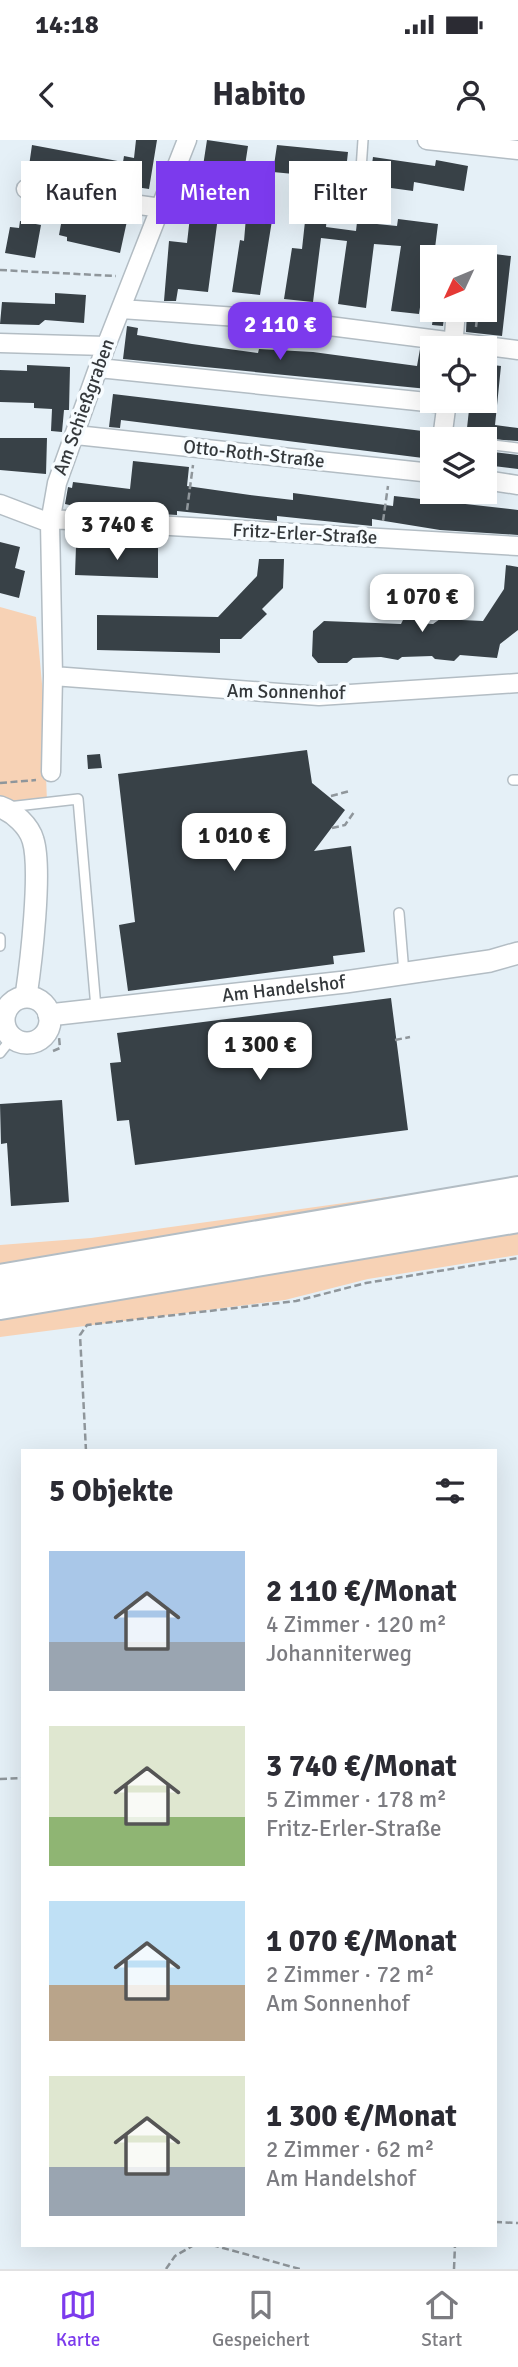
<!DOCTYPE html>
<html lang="de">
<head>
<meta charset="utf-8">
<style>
  :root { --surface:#fff; --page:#f2f2f3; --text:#2b2b33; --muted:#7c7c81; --line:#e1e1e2; --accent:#7c3aed }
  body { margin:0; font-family:Signika,sans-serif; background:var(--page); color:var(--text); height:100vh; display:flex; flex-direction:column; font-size:26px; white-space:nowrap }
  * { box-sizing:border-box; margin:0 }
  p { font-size:23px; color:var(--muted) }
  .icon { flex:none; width:38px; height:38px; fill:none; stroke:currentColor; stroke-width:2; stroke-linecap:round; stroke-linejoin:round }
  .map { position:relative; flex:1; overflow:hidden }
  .sheet { position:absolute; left:21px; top:1309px; width:476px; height:798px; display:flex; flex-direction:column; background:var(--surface); border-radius:0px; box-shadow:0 7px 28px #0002 }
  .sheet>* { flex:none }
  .hud { position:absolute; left:21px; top:21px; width:476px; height:63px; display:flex; gap:14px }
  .needle { width:46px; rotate:226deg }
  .buttons { position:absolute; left:420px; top:105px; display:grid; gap:14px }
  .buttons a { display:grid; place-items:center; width:77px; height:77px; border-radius:0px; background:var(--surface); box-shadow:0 7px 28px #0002; font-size:35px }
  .price { position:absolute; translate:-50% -60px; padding:0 16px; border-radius:14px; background:#fff; color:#222; font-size:23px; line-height:46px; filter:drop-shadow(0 2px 4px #0008) }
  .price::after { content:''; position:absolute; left:50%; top:42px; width:21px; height:16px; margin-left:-10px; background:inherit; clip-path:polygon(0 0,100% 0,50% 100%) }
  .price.selected { background:var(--accent); color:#fff }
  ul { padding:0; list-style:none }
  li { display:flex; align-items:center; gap:21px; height:175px; padding:0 28px }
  li span { display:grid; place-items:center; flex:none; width:196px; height:140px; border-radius:0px; color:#555 }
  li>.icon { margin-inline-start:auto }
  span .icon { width:84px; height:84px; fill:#fffc; stroke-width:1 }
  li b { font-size:30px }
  h2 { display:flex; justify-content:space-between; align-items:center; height:84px; padding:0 28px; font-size:30px }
  .pill { padding:0 24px; border-radius:0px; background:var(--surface); box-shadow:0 7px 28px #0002; font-size:24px; line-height:63px }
  .pill.selected { background:var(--accent); color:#fff }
  .status { display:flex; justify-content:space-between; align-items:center; height:49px; padding:0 35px; background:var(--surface); direction:ltr }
  .status svg { height:19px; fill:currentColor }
  header { display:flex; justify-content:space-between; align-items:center; height:91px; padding:0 28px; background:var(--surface); font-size:32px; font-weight:800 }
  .menu { display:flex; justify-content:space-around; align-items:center; height:98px; border-top:2px solid var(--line); background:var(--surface); font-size:19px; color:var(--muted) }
  .menu a { display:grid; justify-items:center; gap:4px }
  .menu .selected { color:var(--accent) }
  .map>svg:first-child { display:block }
</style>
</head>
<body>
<div class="status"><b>14:18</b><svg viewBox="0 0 49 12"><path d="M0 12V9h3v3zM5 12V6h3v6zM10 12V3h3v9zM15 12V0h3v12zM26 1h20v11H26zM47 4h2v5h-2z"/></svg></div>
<header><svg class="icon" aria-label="back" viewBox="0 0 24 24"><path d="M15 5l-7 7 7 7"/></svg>Habito<svg class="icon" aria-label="person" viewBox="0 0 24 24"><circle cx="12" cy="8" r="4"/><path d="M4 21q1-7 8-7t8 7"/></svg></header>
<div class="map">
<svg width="518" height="2129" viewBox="0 0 518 2129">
  <rect width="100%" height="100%" fill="#e5f0f7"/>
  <!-- green -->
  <path fill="#f7d2b5" d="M0,467l36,10 7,78 4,107 -47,5z
    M518,1039v76l-150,24 -83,21 -285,37v-92l91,-7z"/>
  <!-- building -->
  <path fill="#384147" d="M136,0h21l-8,49 -47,-7 -1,5 -73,-14 4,-28 91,17 1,-6 10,2z
    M207,0l41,6 -4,26 -41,-6z
    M277,5l71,7 -3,27 -72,-7z
    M373,17l62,9 1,-6 32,6 -4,25 -50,-9 -1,9 -44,-6z
    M192,59l28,3 -12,90 -30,-3 -2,12h-12l5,-60 18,2z
    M247,65l27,3 -14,87 -28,-3 8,-52 4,1z
    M306,72l21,3 -1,12 30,4 1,-9 40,4 1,-7 40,5 -3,24 -6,-1 -10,67 -28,-3 10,-65 -27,-2 -8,64 -28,-4 9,-63 -26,-3 -8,64 -29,-3 8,-51 10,1z
    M63,73l41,9 1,-5 22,4 -7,32 -53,-12v-4l-8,-2z
    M20,81l21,4 -6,33 -30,-5 5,-26 9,1z
    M487,113l24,3 -9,80 -36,-4 1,-22h18z
    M55,153l31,2 -2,28 -39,-3 -6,5 -39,-1 2,-22 53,2z
    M434,170h11l-2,16 -11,-1z
    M127,186l11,2 -1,7 55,9 66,9 1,-4 54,3 104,14 3,-17 12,2 -4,38 -305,-30z
    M485,224l16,2 -6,59 23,3v13l-52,-4 4,-36h15z
    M27,225l43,2 -1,43h-5l-2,22 -11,-1 1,-22 -18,-1v-5l-34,-1v-32l27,1z
    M113,254l318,38v27l-310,-39 -1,8 -11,-1z
    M0,298h47l-1,36 -46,-4z
    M485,311l33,4v14l-33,-4z
    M133,321l56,6 -2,19 63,9 43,5v-7l100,13 1,-10 124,14v25l-78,-5 -68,-11v7l-95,-10v5l-100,-10v4l-85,-5 -27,-6 3,-17 4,1 1,-6 57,7z
    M0,402l20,5 -5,21 10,3 -6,27 -19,-5z
    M76,406l82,2v30l-83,-3z
    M259,419h25l-1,29 -21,21 5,5 -26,25h-21v14l-123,-3v-35l121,2 39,-41z
    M506,425l12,2v63l-18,14 -3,14 -37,-3 -6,6 -19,-2 -3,-3 -30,1 -4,3 -17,-3 -28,1 -6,5h-29l-6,-7 1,-25 11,-10 77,3 2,-4h14v3l16,1 7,-5 43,2 21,-32z
    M307,610l5,33 33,27 -31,41 37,-5 14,106 -32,4 1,8 -206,27 -9,-66 16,-3 -17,-148z
    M100,614l2,14 -14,1 -1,-14z
    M391,858l17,132 -273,35 -6,-45 -12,1 -7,-58 11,-1 -4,-29z
    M62,960l7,102 -58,4 -4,-63 -6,1 -1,-40z"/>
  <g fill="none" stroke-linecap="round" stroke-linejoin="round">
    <!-- service casing -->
    <g stroke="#b3bdc4" stroke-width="12">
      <path id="service" d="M322,56l37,3 4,-59
        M359,59l15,1
        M485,304l33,4
        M513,640h5
        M8,667l70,-8 18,209
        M399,773l5,60
        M0,798v8
        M0,913l12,-15"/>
    </g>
    <!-- minor casing -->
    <g stroke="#b3bdc4" stroke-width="21">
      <path id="minor" d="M427,0l91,10
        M26,49l135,19
        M121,169l161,11 236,30
        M0,203l106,3
        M453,208l3,-38
        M99,228l347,36
        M76,295l356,38
        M442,299l5,-38
        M485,340l33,5
        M0,364l50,19
        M50,379l468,27
        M53,536l266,20 199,-13
        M51,632l2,-96 -3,-153 7,-40 49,-137 81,-206"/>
    </g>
    <!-- tertiary casing -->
    <g stroke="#b3bdc4" stroke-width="24">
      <g id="tertiary">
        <path d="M0,667c14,5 29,19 33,33 9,29 -2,123 -7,156"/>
        <circle cx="27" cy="880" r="23"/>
        <path id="s1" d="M49,875l296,-33 145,-21 28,-8"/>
      </g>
    </g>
    <!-- trunk casing -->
    <g stroke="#b3bdc4" stroke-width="32">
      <path id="trunk" d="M0,1139l518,-88
        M0,1165l518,-87"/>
    </g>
    <!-- path -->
    <path stroke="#8f969b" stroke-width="2.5" stroke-dasharray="7 3.5" stroke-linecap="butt" d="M0,130l116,6
      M476,187l2,-17
      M187,370l6,-45
      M383,381l5,-35
      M0,643l36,-3
      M331,656l19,-5
      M332,688l13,-3 9,-13
      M395,900l15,-3
      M53,911l7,-3 -1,-11
      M86,1311l-6,-116 7,-10 209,-24 70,-18 152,-25
      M0,1639l23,-1
      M495,2082l23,1
      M212,2105l88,24
      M166,2129l9,-13 19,-11
      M454,2129l1,-24"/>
    <!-- service -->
    <use href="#service" stroke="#fff" stroke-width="9"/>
    <!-- minor -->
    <use href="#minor" stroke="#fff" stroke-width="18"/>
    <!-- tertiary -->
    <use href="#tertiary" stroke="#fff" stroke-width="21"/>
    <!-- trunk -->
    <use href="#trunk" stroke="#fff" stroke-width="28"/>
  </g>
  <g text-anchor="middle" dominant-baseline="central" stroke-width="7" stroke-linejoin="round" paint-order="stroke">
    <!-- street labels -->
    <g font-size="19" fill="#34383b" stroke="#f7fcff">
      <text transform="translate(84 267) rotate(-70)">Am Schießgraben</text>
      <text transform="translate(254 314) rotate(6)">Otto-Roth-Straße</text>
      <text transform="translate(305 394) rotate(3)">Fritz-Erler-Straße</text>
      <text transform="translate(286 552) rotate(1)">Am Sonnenhof</text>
      <text stroke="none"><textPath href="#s1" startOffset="236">Am Handelshof</textPath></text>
    </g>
  </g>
</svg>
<div class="buttons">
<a><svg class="needle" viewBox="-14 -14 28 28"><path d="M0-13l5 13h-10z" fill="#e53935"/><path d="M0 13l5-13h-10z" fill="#7c7c81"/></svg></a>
<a><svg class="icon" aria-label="locate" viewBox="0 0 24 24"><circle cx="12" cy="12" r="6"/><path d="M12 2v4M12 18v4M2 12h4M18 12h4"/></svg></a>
<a><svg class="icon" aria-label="layers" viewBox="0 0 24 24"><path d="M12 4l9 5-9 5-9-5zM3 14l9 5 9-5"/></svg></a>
</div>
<b class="price selected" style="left:280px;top:222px">2 110 €</b>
<b class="price" style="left:117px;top:422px">3 740 €</b>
<b class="price" style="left:422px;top:494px">1 070 €</b>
<b class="price" style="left:234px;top:733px">1 010 €</b>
<b class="price" style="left:260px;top:942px">1 300 €</b>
<div class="hud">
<a class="pill">Kaufen</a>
<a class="pill selected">Mieten</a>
<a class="pill">Filter</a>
</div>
<section class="sheet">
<h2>5 Objekte<svg class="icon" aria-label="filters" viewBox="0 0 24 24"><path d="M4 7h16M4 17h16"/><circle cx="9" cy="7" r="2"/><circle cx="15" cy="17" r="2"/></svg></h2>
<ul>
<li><span style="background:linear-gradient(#a9c7e8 65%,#9aa5b1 0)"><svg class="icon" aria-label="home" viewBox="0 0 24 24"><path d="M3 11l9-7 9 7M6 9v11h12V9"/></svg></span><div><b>2 110 €/Monat</b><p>4 Zimmer · 120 m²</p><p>Johanniterweg</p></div></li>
<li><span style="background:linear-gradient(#dfe7d0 65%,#8fb573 0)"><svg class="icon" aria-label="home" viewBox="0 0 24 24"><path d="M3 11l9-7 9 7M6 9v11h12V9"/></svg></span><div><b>3 740 €/Monat</b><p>5 Zimmer · 178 m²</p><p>Fritz-Erler-Straße</p></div></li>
<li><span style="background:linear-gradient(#bfe0f5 60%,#b9a48a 0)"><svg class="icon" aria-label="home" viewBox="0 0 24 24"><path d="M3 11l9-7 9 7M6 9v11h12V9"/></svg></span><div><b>1 070 €/Monat</b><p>2 Zimmer · 72 m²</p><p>Am Sonnenhof</p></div></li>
<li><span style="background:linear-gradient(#dfe7d0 65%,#9aa5b1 0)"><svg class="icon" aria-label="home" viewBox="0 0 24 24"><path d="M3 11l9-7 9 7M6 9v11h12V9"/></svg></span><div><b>1 300 €/Monat</b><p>2 Zimmer · 62 m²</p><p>Am Handelshof</p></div></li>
</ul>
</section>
</div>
<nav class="menu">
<a class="selected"><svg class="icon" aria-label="map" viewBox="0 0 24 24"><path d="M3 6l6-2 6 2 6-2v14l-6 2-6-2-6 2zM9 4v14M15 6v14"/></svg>Karte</a>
<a><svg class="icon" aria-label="saved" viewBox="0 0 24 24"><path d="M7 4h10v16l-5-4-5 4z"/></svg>Gespeichert</a>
<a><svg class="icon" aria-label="home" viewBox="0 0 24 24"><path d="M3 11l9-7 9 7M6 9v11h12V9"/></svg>Start</a>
</nav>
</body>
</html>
